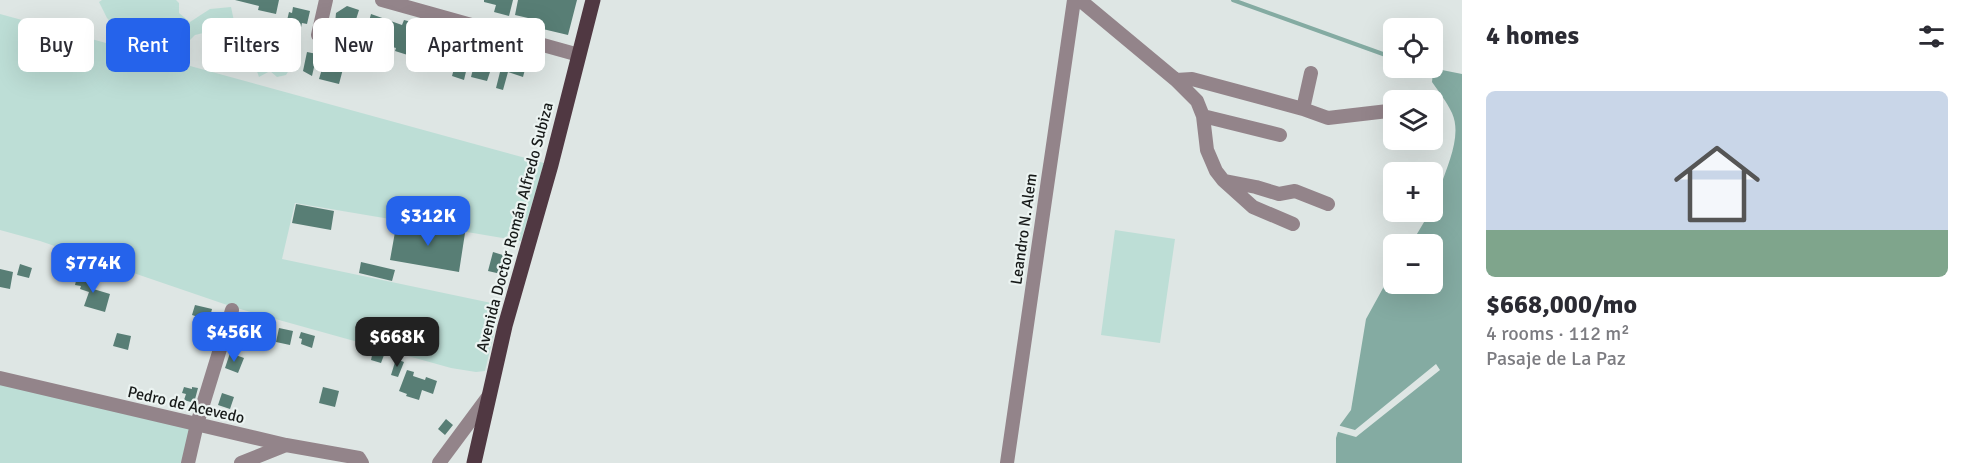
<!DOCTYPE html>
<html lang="en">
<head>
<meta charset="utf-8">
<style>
  :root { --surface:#fff; --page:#f2f2f3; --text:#2b2b33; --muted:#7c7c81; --accent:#2563eb }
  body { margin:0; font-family:Signika,sans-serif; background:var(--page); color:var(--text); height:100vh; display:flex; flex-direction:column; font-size:22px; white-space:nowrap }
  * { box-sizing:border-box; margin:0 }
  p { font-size:20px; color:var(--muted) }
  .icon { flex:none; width:33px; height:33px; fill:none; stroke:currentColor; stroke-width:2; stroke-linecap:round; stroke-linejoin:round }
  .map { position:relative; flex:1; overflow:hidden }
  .sheet { display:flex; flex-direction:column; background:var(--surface); width:510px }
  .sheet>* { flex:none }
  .guide { position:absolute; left:18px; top:18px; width:570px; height:54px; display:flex; gap:12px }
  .buttons { position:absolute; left:1383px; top:18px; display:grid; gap:12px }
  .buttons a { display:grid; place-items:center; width:60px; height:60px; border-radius:9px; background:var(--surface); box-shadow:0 6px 24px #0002; font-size:30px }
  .price { position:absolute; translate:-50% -51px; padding:0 14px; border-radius:12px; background:var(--accent); color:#fff; font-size:20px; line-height:39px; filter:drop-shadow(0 2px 3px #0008) }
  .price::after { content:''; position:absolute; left:50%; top:36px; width:18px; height:14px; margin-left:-9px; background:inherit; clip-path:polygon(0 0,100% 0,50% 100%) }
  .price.selected { background:#222; color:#fff }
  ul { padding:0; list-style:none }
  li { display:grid; align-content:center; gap:12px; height:318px; padding:0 24px }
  li span { display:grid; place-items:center; height:186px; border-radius:9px; color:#555 }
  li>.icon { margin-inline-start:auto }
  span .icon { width:108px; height:108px; fill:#fffc; stroke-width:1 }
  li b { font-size:26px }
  h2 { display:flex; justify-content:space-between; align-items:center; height:72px; padding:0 24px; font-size:26px }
  .tag { padding:0 21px; border-radius:9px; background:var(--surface); box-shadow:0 6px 24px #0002; font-size:21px; line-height:54px }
  .tag.selected { background:var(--accent); color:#fff }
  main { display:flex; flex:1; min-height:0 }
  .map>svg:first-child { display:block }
</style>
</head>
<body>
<main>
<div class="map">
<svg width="1462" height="463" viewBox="0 0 1462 463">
  <rect width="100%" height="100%" fill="#dee6e4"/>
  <!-- green -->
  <path fill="#bdded6" d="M102,0h74l3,3v10l11,9 20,-13 21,-2 3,14 -6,12h5l11,-5 22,3 13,9 11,-1 7,3c2,14 -4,22 -11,33l-9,2 -7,-6 -11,6 -5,-14 -6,-5 -6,8c-28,-7 -22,-13 -35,-34l-12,3 -20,20c-12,-12 -19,-13 -35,-12l-6,-7 7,-5 7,-1v-6l-13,-3 -19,7 -9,-10 -8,-16z
    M0,14l544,149 -23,78 -226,-38 -13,56 219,46 -16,66 -9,1 -25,-4 -218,-61 -193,-66 -40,-11z
    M1115,230l60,9 -15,104 -59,-8z
    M0,384l190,45 -9,34h-181z"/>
  <!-- water -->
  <path fill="#84aba2" d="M1436,70h6l20,4v389h-126v-25l4,-13 11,-15 15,-91 27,-49 1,14h38v-40h-21l19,-32h2c1,-10 7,-18 9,-27 7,-21 21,-50 11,-72 -5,-11 -13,-21 -20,-31l1,-10z"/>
  <!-- pier -->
  <path fill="#dee6e4" d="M1436,364l4,6 -84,67 -21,-6 2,-6 18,5z"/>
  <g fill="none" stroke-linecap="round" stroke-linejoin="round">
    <!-- stream -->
    <path stroke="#84aba2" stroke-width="4" d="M1233,0l161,58
      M1419,68l14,4"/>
  </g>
  <!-- building -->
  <path fill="#587e75" d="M235,0h44l-3,14 -18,-4 1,-4z
    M484,0h29l-4,16 -15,-4 2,-7 -12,-3z
    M518,0h59l-9,35 -42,-10 2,-7 -13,-3z
    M347,6l12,4 -6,19 9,3 -3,11 -4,-1 -3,9 -4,-1 -9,34 -20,-5 5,-17 4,2 11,-39 -4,-1 1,-11z
    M293,7l17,4 -3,13 -5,-1 -3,13 -15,-3 5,-21 3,1z
    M371,14l31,11 2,-5 41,11 -8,29 -13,-3 3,-11 -5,-1 -3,9 -4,-1 -1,4 -19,-6 1,-3 -18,-5 3,-7 -15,-4z
    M463,36l12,3 -3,10 6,2 3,-11 17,4 -2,6 17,5 1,-5 15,4 -6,23 -15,-5 -5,18 -7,-2 4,-16 -9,-3 -4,12 -16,-4 4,-16 -6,-2 -5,21 -12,-4z
    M307,52l10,2 -5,22 -9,-5z
    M296,204l38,7 -3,19 -39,-7z
    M397,221l68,12 -6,39 -69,-12z
    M493,252l13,4 -5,18 -13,-3z
    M361,262l34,8 -3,11 -33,-8z
    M20,264l12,4 -3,10 -12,-3z
    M0,269l13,3 -3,17 -10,-2z
    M78,273l15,4 -3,11 20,6 -5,18 -21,-6 5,-14 -9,-3 1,-3 -6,-1z
    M195,305l17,4 -2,8 12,4 -2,10 -21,-8 2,-5 -9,-3z
    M239,317l16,5 -4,14 -16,-5z
    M279,328l14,3 -3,14 -14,-3z
    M301,332l14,4 -3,12 -11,-4 1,-5 -3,-1z
    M117,333l14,3 -3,14 -15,-4z
    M373,351l11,4 -3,8 -10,-3z
    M230,353l14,5 -6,15 -13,-5z
    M396,359l8,3 -6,15 -7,-2z
    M407,370l7,2 -1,4 12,4 1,-3 11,4 -4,13 -11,-4 -3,10 -13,-4 1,-2 -8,-3z
    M184,387l8,2v-2l6,1 -4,15 -10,-3 2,-6 -4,-1z
    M323,387l16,4 -4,16 -16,-4z
    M222,393l12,4 -4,12 -12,-4z
    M446,419l7,6 -8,10 -7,-6z"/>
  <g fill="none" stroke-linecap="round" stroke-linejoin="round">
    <!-- minor -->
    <path stroke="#93848a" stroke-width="14" d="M382,0l197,55
      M1080,0l96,80 21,21 6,15 4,34 9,21 7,9 30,27 40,17
      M318,35l8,-35
      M1176,80l16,-1 111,30 25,9 60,-7 6,3
      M1303,109l8,-36
      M1203,116l77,19
      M1225,181l31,6 23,7 16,-3 33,13
      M0,378l286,67 73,13 3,5
      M188,463l9,-39 35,-114
      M241,463l45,-18
      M439,463l49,-66
      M1007,463l67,-463"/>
    <!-- major -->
    <path stroke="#503842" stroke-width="15" d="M474,463l31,-137 46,-161 42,-165"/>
  </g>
  <g text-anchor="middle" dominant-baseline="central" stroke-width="4.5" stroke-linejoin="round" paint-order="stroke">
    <!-- street labels -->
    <g font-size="16" fill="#171a19" stroke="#ebf3f1">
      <text transform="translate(515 227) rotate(-75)">Avenida Doctor Román Alfredo Subiza</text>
      <text transform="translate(1024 229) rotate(-82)">Leandro N. Alem</text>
      <text transform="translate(186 405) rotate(13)">Pedro de Acevedo</text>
    </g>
  </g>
</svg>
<div class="buttons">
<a><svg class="icon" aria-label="locate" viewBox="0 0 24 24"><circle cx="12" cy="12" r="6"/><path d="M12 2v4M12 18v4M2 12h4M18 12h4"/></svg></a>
<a><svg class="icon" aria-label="layers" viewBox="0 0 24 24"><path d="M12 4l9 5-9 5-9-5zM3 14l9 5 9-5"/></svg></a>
<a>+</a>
<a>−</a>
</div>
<b class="price" style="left:428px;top:247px">$312K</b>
<b class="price" style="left:93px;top:294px">$774K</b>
<b class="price" style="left:234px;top:363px">$456K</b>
<b class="price selected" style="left:397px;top:368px">$668K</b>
<div class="guide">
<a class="tag">Buy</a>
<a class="tag selected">Rent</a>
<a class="tag">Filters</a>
<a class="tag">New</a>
<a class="tag">Apartment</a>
</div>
</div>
<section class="sheet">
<h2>4 homes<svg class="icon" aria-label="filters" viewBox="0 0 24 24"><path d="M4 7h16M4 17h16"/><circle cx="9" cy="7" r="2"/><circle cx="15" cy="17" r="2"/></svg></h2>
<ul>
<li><span style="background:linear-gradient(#c9d6e8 75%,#7fa58c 0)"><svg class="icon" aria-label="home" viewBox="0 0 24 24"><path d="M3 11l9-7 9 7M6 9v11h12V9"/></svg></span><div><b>$668,000/mo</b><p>4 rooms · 112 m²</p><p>Pasaje de La Paz</p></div></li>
</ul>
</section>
</main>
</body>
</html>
